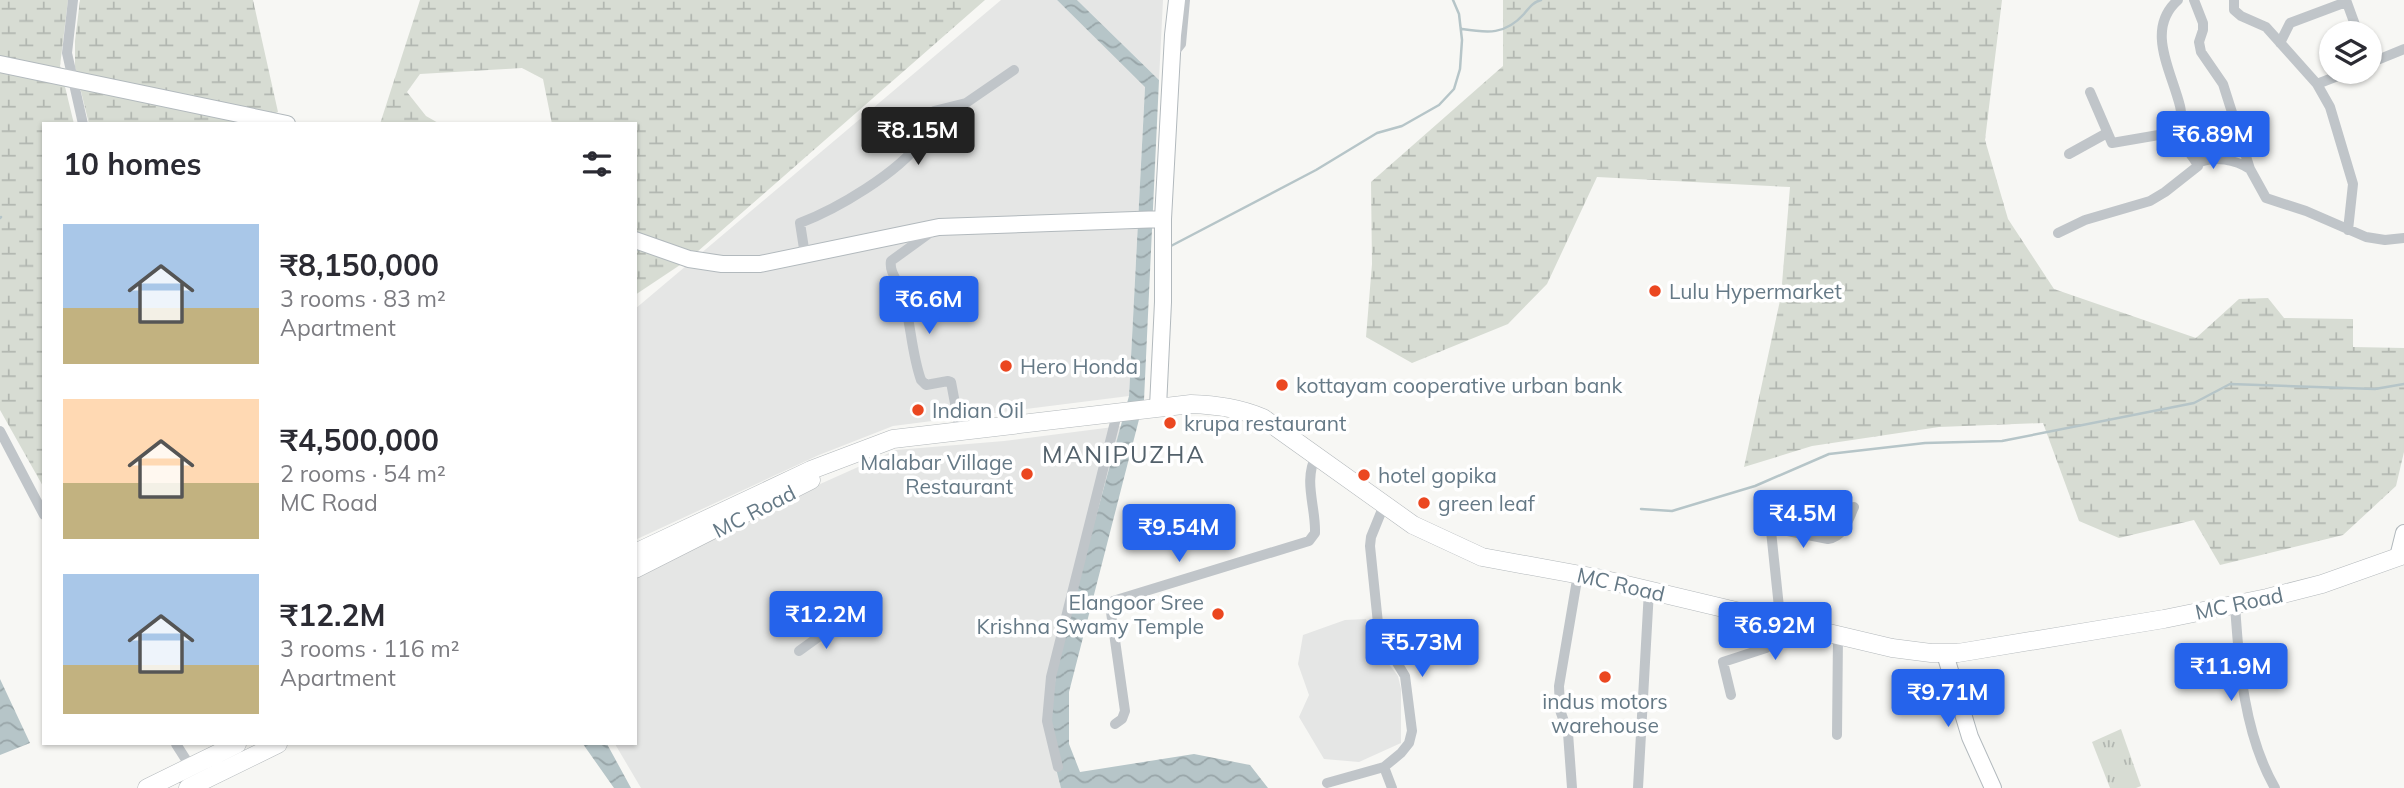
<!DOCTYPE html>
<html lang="en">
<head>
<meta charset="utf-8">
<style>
  :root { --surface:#fff; --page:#f2f2f3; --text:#2b2b33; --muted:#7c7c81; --accent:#2563eb }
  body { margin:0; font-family:Mulish,sans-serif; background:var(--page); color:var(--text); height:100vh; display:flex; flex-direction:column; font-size:26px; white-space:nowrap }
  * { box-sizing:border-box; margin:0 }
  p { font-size:23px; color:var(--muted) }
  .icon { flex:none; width:38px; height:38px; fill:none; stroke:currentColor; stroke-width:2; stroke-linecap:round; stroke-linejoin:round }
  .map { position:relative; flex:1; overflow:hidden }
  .details { position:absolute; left:42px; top:122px; width:595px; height:623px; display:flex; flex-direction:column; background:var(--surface); border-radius:0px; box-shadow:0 2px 5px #0004 }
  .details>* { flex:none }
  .tools { position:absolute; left:2319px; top:21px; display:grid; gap:14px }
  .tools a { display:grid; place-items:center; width:63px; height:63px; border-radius:50%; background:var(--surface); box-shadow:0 2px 5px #0004; font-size:35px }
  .price { position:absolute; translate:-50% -60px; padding:0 16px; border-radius:7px; background:var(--accent); color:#fff; font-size:23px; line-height:46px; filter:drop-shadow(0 2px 4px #0008) }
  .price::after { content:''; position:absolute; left:50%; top:42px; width:21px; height:16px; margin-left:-10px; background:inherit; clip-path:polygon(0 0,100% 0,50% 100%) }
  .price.selected { background:#222; color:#fff }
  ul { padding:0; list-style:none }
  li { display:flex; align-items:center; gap:21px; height:175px; padding:0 21px }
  li span { display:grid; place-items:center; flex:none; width:196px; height:140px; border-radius:0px; color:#555 }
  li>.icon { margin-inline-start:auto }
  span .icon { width:84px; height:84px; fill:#fffc; stroke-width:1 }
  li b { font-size:30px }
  h2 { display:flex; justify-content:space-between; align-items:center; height:84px; padding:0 21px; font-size:30px }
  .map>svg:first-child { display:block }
</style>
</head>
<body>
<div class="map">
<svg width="2404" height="788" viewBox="0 0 2404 788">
  <defs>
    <pattern id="grass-tufts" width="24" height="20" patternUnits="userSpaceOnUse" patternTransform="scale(1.75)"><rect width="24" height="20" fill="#d7dcd3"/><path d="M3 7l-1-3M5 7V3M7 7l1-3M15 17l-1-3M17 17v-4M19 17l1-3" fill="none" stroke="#b2b7b1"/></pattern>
    <pattern id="wetland-marsh" width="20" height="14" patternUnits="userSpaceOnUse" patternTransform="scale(1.75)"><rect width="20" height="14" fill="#d7dcd3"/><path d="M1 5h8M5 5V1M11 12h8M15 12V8" fill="none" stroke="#b2b7b1"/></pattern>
    <pattern id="water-waves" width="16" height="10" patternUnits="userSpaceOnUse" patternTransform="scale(1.75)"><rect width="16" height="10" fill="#b6c5c8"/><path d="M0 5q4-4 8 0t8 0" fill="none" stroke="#98a5a8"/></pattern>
  </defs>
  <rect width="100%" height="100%" fill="#f7f7f4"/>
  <!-- built -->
  <path fill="#e5e6e5" d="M1001,0h56l88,86 -16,310 -236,30 -74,29 -184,85v-231z
    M1077,0h86l-4,80z
    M1121,426l-62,225 2,137h-420l-26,-44h20v-171l145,-71 116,-52 108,-9z
    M1366,619l15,35 17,22 3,13v54l-42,19 -35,-3 -25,-42 10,-22 -11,-31 5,-29 42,-15z"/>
  <!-- grass -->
  <path fill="url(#grass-tufts)" d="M2121,729l20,57 -5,2h-26l-18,-46z"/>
  <!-- wetland -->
  <path fill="url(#wetland-marsh)" d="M0,0h68l-8,66 14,58h-30v364l-44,-78z
    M80,0h173l25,112 -31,12h-158l-14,-57v-26z
    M420,0h565l-296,259 -54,36v-171h-83l-9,-45 -21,-11 -102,6 -13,18 19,24 14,8h-60z
    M1503,0h499l-17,140 23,79 46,70 142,49 43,-39 29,-1 16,20 69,1v28l51,1v104l-8,34 -53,49 -123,30 -26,-45 -75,18 -40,-17 -36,-98 -104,4 -127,19 -68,21 37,-171 9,-109 -193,-10 -50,107 -39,40 -96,39 -46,-26 6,-73 -1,-82 132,-116z"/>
  <!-- water -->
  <path fill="url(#water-waves)" d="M1057,0h20l82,80 -15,320 -75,292v52l11,28 114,-18 56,11 18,23h-207l-13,-51 11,-86 70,-255 16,-309z
    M0,679l30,64 -30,12z
    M583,744h24l24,44h-17z"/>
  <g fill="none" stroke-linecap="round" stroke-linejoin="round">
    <!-- stream -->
    <path stroke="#b6c5c8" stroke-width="2.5" d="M1462,29c26,4 43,6 62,-15 5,-6 9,-12 17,-14
      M0,218l1,-1
      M1169,247l147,-77 61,-37 25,-7 37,-21 15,-16 6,-20 2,-29 -3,-26 -6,-14
      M1641,509l31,2 83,-25 74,-32 96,-11 77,-2 192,-38 36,-19 145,5 29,-5"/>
    <!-- secondary casing -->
    <g stroke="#b2b9bd" stroke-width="18">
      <path id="secondary" d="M0,64l287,60
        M635,240l54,19 33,5h38l179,-37 224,-8
        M1158,407l5,-105v-83l10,-184 4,-35
        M2398,557l6,-24
        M1945,654l25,83 23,51"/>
    </g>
    <!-- trunk casing -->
    <g stroke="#b3b8bb" stroke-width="19">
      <path id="trunk" d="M635,553l176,-83 82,-31 298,-35c26,1 48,4 72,14l150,107 69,32 115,21 295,70 39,5h27l206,-34 103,-21 55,-14 82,-29
        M635,569l176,-89
        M147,788l90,-44
        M188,788l90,-44"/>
    </g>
    <!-- minor -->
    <path stroke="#c0c5c9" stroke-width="10" d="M73,0l-6,53 16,71
      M2194,0l9,23v7l-4,12 2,10 22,32 27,85 16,29 40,13 60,26 19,3 19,-2
      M2234,0v10l7,6 25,11 51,57 13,23 23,77 -5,46
      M2346,0l12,33
      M2280,43l10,-20 56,-21
      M1173,54l8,-10 4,-44
      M2370,63l34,-14
      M2317,84l31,-12
      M2090,92l22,51 70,-12
      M2069,154l38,-21
      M2198,163c16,-8 38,-3 52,6
      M931,232l-40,29c-2,11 7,20 11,31 9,29 9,60 19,88l5,5 22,-4 3,1 9,48
      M2058,233l27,-13 65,-19 15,-9 33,-26c-3,-8 -11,-14 -14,-23 -4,-12 -1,-25 -4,-37 -9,-36 -35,-77 -2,-106
      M805,255l-5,-32c37,-14 98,-50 121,-82 6,-9 9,-20 13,-30l32,-8 48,-33
      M0,431l44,84
      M2235,605c4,61 9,129 40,183
      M799,651l36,-26
      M1731,695l-8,-33 43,-14 16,-12 -11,-105 6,-2 51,10c16,-2 20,-19 26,-32
      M1115,724l7,-5 3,-8 -14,-99 2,-11 196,-60 6,-8c1,-26 -12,-52 1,-77
      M1837,735l1,-100
      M176,744l14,22
      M1058,767l-11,-46 4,-44 66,-263
      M1384,767l8,21
      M1327,783l57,-16 17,-14 8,-10 3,-12 -7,-55 -26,-43 -9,-87 1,-9 13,-32
      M1572,788l-4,-55 -8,-23 -1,-24 19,-112
      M1638,788l11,-198"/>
    <!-- secondary -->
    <use href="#secondary" stroke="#fff" stroke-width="16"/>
    <!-- trunk -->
    <use href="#trunk" stroke="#fff" stroke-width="18"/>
  </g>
  <!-- markers -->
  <g fill="#eb4720" stroke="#fff" stroke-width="2.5">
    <circle cx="1655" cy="291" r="7"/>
    <circle cx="1006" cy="366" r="7"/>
    <circle cx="1282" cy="385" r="7"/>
    <circle cx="918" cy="410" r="7"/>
    <circle cx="1170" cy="423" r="7"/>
    <circle cx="1027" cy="474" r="7"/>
    <circle cx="1364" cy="475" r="7"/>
    <circle cx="1424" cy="503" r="7"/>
    <circle cx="1218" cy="614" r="7"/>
    <circle cx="1605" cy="677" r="7"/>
  </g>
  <g text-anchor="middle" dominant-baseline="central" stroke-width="7" stroke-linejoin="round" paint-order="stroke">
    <!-- poi labels -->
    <g font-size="21" fill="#657986" stroke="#fff" text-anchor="start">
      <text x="1669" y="291">Lulu Hypermarket</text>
      <text x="1020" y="366">Hero Honda</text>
      <text x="1296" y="385">kottayam cooperative urban bank</text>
      <text x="932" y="410">Indian Oil</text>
      <text x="1184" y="423">krupa restaurant</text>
      <text x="1013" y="462" text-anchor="end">Malabar Village<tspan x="1013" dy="24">Restaurant</tspan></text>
      <text x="1378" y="475">hotel gopika</text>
      <text x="1438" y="503">green leaf</text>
      <text x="1204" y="602" text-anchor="end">Elangoor Sree<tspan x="1204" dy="24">Krishna Swamy Temple</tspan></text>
      <text x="1605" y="701" text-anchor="middle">indus motors<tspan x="1605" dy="24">warehouse</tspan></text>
    </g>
    <!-- street labels -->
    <g font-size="21" fill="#657986" stroke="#fff">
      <text transform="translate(754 511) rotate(-27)">MC Road</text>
      <text transform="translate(1621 584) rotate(13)">MC Road</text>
      <text transform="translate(2239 603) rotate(-12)">MC Road</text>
    </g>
    <!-- quarter labels -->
    <g font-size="24" letter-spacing="2" fill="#53616b" stroke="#fff">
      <text x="1124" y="454">MANIPUZHA</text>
    </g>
  </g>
</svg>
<div class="tools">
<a><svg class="icon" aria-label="layers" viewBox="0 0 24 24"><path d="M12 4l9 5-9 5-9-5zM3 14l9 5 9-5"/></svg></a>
</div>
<b class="price selected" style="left:918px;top:167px">₹8.15M</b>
<b class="price" style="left:2213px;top:171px">₹6.89M</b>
<b class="price" style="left:929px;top:336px">₹6.6M</b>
<b class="price" style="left:1803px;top:550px">₹4.5M</b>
<b class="price" style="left:1179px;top:564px">₹9.54M</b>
<b class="price" style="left:826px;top:651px">₹12.2M</b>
<b class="price" style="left:1775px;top:662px">₹6.92M</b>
<b class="price" style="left:1422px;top:679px">₹5.73M</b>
<b class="price" style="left:2231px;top:703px">₹11.9M</b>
<b class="price" style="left:1948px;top:729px">₹9.71M</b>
<section class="details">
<h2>10 homes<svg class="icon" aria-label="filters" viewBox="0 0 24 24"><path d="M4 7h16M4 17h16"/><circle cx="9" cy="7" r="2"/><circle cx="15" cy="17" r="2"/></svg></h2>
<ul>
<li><span style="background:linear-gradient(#a9c7e8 60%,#c2b280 0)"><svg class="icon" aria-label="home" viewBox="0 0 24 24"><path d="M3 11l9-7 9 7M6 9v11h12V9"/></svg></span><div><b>₹8,150,000</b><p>3 rooms · 83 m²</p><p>Apartment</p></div></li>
<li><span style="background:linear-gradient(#ffd9b3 60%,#c2b280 0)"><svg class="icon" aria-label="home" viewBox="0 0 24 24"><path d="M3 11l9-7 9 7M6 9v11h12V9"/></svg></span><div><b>₹4,500,000</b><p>2 rooms · 54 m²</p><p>MC Road</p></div></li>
<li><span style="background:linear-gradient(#a9c7e8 65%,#c2b280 0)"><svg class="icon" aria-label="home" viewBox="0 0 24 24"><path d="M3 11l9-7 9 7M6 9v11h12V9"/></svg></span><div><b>₹12.2M</b><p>3 rooms · 116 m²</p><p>Apartment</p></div></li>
</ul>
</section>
</div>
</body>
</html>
